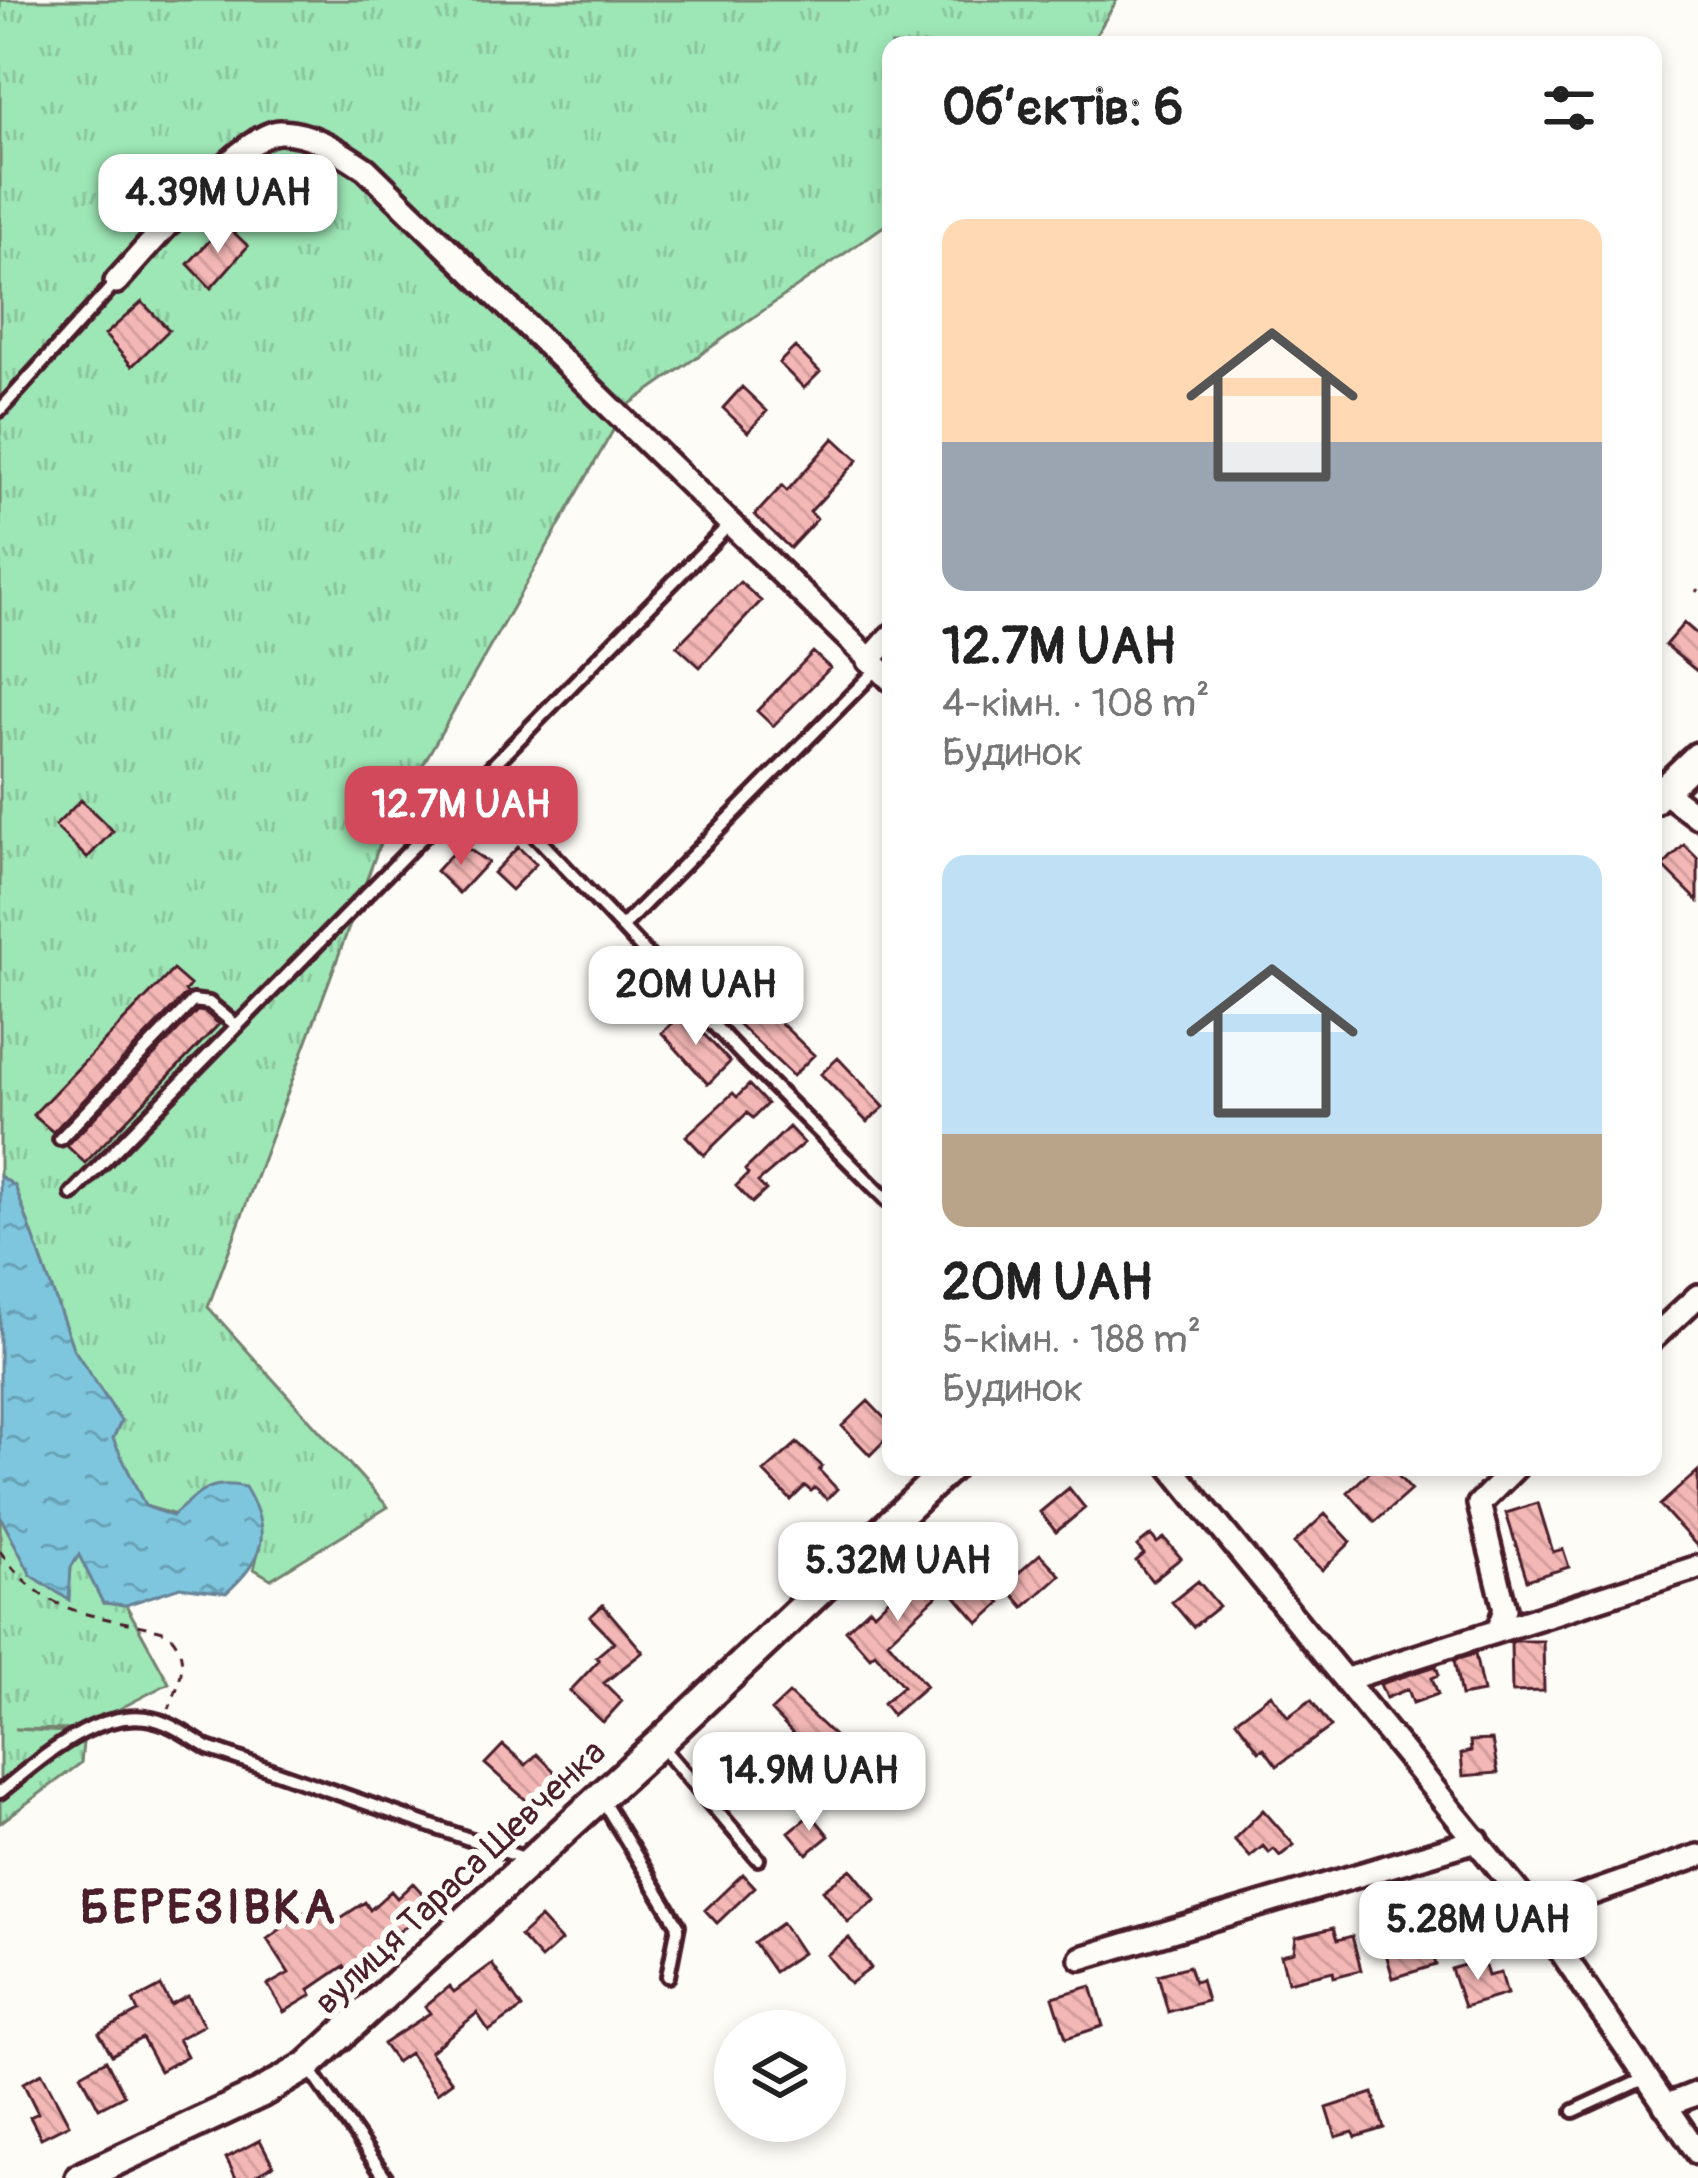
<!DOCTYPE html>
<html lang="uk">
<head>
<meta charset="utf-8">
<style>
  :root { --surface:#fff; --page:#f6f6f6; --text:#222; --muted:#767676; --accent:#d1495b }
  body { margin:0; font-family:Pangolin,sans-serif; background:var(--page); color:var(--text); height:100vh; display:flex; flex-direction:column; font-size:45px; white-space:nowrap }
  * { box-sizing:border-box; margin:0 }
  p { font-size:39px; color:var(--muted) }
  .icon { flex:none; width:66px; height:66px; fill:none; stroke:currentColor; stroke-width:2; stroke-linecap:round; stroke-linejoin:round }
  .map { position:relative; flex:1; overflow:hidden }
  .panel { position:absolute; left:882px; top:36px; width:780px; height:1440px; display:flex; flex-direction:column; background:var(--surface); border-radius:24px; box-shadow:0 6px 18px #0003 }
  .panel>* { flex:none }
  .buttons { position:absolute; left:714px; top:2010px; display:grid; gap:24px }
  .buttons a { display:grid; place-items:center; width:132px; height:132px; border-radius:50%; background:var(--surface); box-shadow:0 6px 18px #0003; font-size:60px }
  .price { position:absolute; translate:-50% -102px; padding:0 27px; border-radius:24px; background:#fff; color:#222; font-size:39px; line-height:78px; filter:drop-shadow(0 3px 6px #0008) }
  .price::after { content:''; position:absolute; left:50%; top:72px; width:36px; height:27px; margin-left:-18px; background:inherit; clip-path:polygon(0 0,100% 0,50% 100%) }
  .price.active { background:var(--accent); color:#fff }
  ul { padding:0; list-style:none }
  li { display:grid; align-content:center; gap:24px; height:636px; padding:0 60px }
  li span { display:grid; place-items:center; height:372px; border-radius:24px; color:#555 }
  li>.icon { margin-inline-start:auto }
  span .icon { width:216px; height:216px; fill:#fffc; stroke-width:1 }
  li b { font-size:51px }
  h2 { display:flex; justify-content:space-between; align-items:center; height:144px; padding:0 60px; font-size:51px }
  .map>svg:first-child { display:block }
</style>
</head>
<body>
<div class="map">
<svg width="1698" height="2178" viewBox="0 0 1698 2178">
  <defs>
    <pattern id="grass-tufts" width="24" height="20" patternUnits="userSpaceOnUse" patternTransform="scale(3)"><rect width="24" height="20" fill="#9de6b5"/><path d="M3 7l-1-3M5 7V3M7 7l1-3M15 17l-1-3M17 17v-4M19 17l1-3" fill="none" stroke="#89c59c"/></pattern>
    <pattern id="water-ripples" width="26" height="14" patternUnits="userSpaceOnUse" patternTransform="scale(3)"><rect width="26" height="14" fill="#7dc6de"/><path d="M2 4q2-2 4 0t4 0M15 11q2-2 4 0t4 0" fill="none" stroke="#68a0b4"/></pattern>
    <pattern id="building-back-hatch" width="6" height="6" patternUnits="userSpaceOnUse" patternTransform="scale(3)"><rect width="6" height="6" fill="#f3b7b5"/><path d="M-1 5l2 2M0 0l6 6M5-1l2 2" fill="none" stroke="#d29d9c"/></pattern>
  </defs>
  <rect width="100%" height="100%" fill="#fdfcf7"/>
  <filter id="ink" filterUnits="userSpaceOnUse"><feTurbulence type="fractalNoise" baseFrequency=".00833" numOctaves="2"/><feDisplacementMap in="SourceGraphic" scale="24" xChannelSelector="R" yChannelSelector="G"/><feConvolveMatrix kernelMatrix="1 2 1 2 8 2 1 2 1" color-interpolation-filters="sRGB"/></filter>
  <g filter="url(#ink)">
    <!-- grass -->
    <path fill="url(#grass-tufts)" stroke="#748270" stroke-width="3" d="M0,0h1117l-27,45h-199v176l-264,185 -243,427 -176,474 180,200 -117,72 -17,-10 7,-29 -116,-34 -32,-67 8,-18 -48,-73 -58,-162 -15,-10z
      M0,1516l31,59 37,24 3,-32 8,-13 24,49 23,2 43,78 -90,47 -64,-1 69,4 -3,30 -81,60z"/>
    <!-- water -->
    <path fill="url(#water-ripples)" stroke="#698396" stroke-width="3" d="M0,1176l15,10 58,162 48,73 -8,18 32,67 27,10c27,-23 36,-37 73,-29 28,46 19,73 -19,106l-46,-6 -54,18 -23,-2 -24,-48 -8,12 -2,33 -38,-25 -31,-59z"/>
    <!-- building -->
    <path fill="url(#building-back-hatch)" stroke="#4a1f2b" stroke-width="3" d="M225,224l23,22 -37,42 -23,-24z
      M142,302l27,28 -37,36 -27,-31z
      M795,347l25,25 -16,16 -25,-25z
      M742,387l25,24 -19,21 -25,-24z
      M834,438l24,22 -48,52 7,7 -27,29 -35,-33 27,-29 5,5z
      M740,582l21,19 -61,66 -23,-21z
      M1684,623l14,12v37l-33,-27z
      M813,652l17,16 -57,58 -16,-15z
      M81,800l32,31 -26,27 -32,-32z
      M461,844l27,18 -29,31 -23,-22z
      M1684,845l14,14v42l-35,-35z
      M518,847l18,17 -25,26 -18,-17z
      M173,970l17,15 -5,6 2,2 -134,139 -20,-17z
      M730,974l84,81 -21,21 -85,-81z
      M197,1011l8,1 14,12 -134,139 -18,-17z
      M683,1012l47,50 -22,22 -46,-51z
      M838,1058l46,49 -17,15 -46,-48z
      M749,1085l18,19 -14,14 -6,-5 -43,42 -18,-19 47,-43 4,4z
      M789,1127l15,16 -46,39 8,8 -14,13 -16,-17 12,-12 -3,-4z
      M868,1401l23,24v9l-21,21 -28,-29z
      M797,1443l25,23 -3,4 18,19 -10,10 -12,-11 -4,3 -6,-5 -14,14 -27,-28z
      M1375,1467h15l21,23 -36,32 -27,-30z
      M1698,1471v76l-38,-42z
      M1069,1488l16,20 -29,24 -16,-20z
      M1538,1503l15,49 10,-3 6,18 -42,13 -21,-67z
      M1325,1514l26,28 -29,28 -28,-27z
      M1151,1535l6,8 7,-5 17,20 -29,23 -16,-20 8,-7 -7,-8z
      M903,1543l43,44 -58,54 38,45 -34,29 -9,-12 20,-17 -28,-33 -5,4 -24,-27 24,-22 4,5 37,-36 -21,-21z
      M1040,1554l20,21 -36,32 -19,-22z
      M974,1573l27,30 -22,20 -27,-31z
      M1198,1581l21,25 -26,21 -21,-25z
      M603,1605l40,47 -39,31 18,18 -19,21 -33,-31 29,-31 -3,-3 18,-15 -24,-25z
      M1515,1641h28l1,50 -32,1 -1,-49z
      M1475,1654l8,38 -22,4 -7,-36z
      M1436,1666l3,9 -7,3 6,16 -25,9 -5,-14 -22,9 -6,-14z
      M789,1694l55,51 -13,13 -8,-9 -23,19 19,23 -10,9 -33,-39 24,-20 -29,-30z
      M1271,1694l17,23 23,-17 20,27 -54,39 -13,-18 -5,3 -23,-31z
      M1492,1740l6,33 -35,3 -2,-22 10,-3 -1,-10z
      M503,1745l23,20 11,-11 25,25 -27,29 -50,-44z
      M1263,1810l31,35 -14,11 -6,-7 -5,4 -6,-7 -13,11 -16,-18z
      M811,1814l18,22 -22,18 -18,-22z
      M851,1869l25,31 -28,22 -25,-32z
      M743,1874l12,13 -38,36 -12,-13z
      M413,1883l20,22 -60,47 2,3 -28,16 -3,-5 -35,24 3,5 -28,17 -16,-27 21,-12 -22,-34 54,-40 15,22 29,-19 5,8 21,-19 6,7z
      M540,1918l21,23 -20,18 -21,-23z
      M782,1923l20,30 -28,19 -20,-29z
      M1333,1928l4,12 15,-4 9,34 -27,7 -1,-6 -45,11 -7,-27 13,-3 2,-15z
      M1408,1931l2,8 17,-6 9,32 -43,13 -10,-35z
      M849,1938l22,30 -21,16 -23,-29z
      M1483,1959l5,17 13,-3 6,21 -43,13 -13,-38z
      M492,1964l30,44 -33,23 -12,-18 -47,39 22,30 -15,11 -28,-40 -13,9 -13,-18 47,-31 -5,-7 24,-20 5,6z
      M1189,1966l5,16 7,-2 6,21 -39,11 -10,-37z
      M161,1986l10,19 17,-9 16,29 -26,14 9,17 -27,15 -18,-33 -30,17 -13,-22 39,-21 -5,-11z
      M1091,1986l12,40 -37,12 -13,-41z
      M106,2060l18,35 -25,13 -18,-34z
      M42,2073l27,51 -28,14 -11,-21 8,-4 -15,-30z
      M1373,2093l11,35 -28,9 -3,-5 -17,5 -9,-29z
      M260,2140l13,25 -23,13h-14l-10,-20z"/>
    <g fill="none" stroke-linecap="round" stroke-linejoin="round">
      <!-- lane casing -->
      <g stroke="#4a1f2b" stroke-width="20">
        <path id="lane" d="M0,410l116,-128
          M481,778l261,277 149,149
          M622,927l256,-259
          M60,1139l133,-138 16,2 28,23
          M72,1194l657,-669
          M661,1746l97,113
          M0,1792c42,-34 108,-95 167,-68 14,6 28,16 41,24l321,112
          M601,1798l77,127 -10,51
          M309,2068l77,110
          M1574,2111l72,-33"/>
      </g>
      <!-- street casing -->
      <g stroke="#4a1f2b" stroke-width="30">
        <path id="street" d="M116,282c28,-30 128,-152 165,-150 33,1 59,20 85,37l525,511
          M869,661l22,-25
          M1663,791l35,26
          M1653,1338l45,-42
          M1171,1467l364,446 163,240
          M1499,1627l6,-18 -26,-105 37,-37
          M1347,1679l351,-112
          M1535,1913l163,-57
          M1081,1958l396,-118
          M1665,2106l33,-13"/>
      </g>
      <!-- secondary casing -->
      <g stroke="#4a1f2b" stroke-width="36">
        <path id="secondary" d="M1653,800l45,-43
          M80,2178l181,-85 46,-27 352,-323 291,-276"/>
      </g>
      <!-- path -->
      <path stroke="#4a1f2b" stroke-width="3" stroke-dasharray="9 9" stroke-linecap="butt" d="M1696,592l2,-3
        M0,1551c47,69 96,62 167,81 25,24 13,49 2,77"/>
      <!-- lane -->
      <use href="#lane" stroke="#fdfcf7" stroke-width="10"/>
      <!-- street -->
      <use href="#street" stroke="#fdfcf7" stroke-width="21"/>
      <!-- secondary -->
      <use href="#secondary" stroke="#fdfcf7" stroke-width="27"/>
    </g>
  </g>
  <g text-anchor="middle" dominant-baseline="central" stroke-width="12" stroke-linejoin="round" paint-order="stroke">
    <!-- street labels -->
    <g font-size="36" fill="#4a1f2b" stroke="#fdfcf7">
      <text transform="translate(460 1877) rotate(-43)">вулиця Тараса Шевченка</text>
    </g>
    <!-- district labels -->
    <g font-size="48" font-weight="bold" letter-spacing="3" fill="#4a1f2b" stroke="#fdfcf7">
      <text x="209" y="1908">БЕРЕЗІВКА</text>
    </g>
  </g>
</svg>
<div class="buttons">
<a><svg class="icon" aria-label="layers" viewBox="0 0 24 24"><path d="M12 4l9 5-9 5-9-5zM3 14l9 5 9-5"/></svg></a>
</div>
<b class="price" style="left:218px;top:256px">4.39M UAH</b>
<b class="price active" style="left:461px;top:868px">12.7M UAH</b>
<b class="price" style="left:696px;top:1048px">20M UAH</b>
<b class="price" style="left:898px;top:1624px">5.32M UAH</b>
<b class="price" style="left:809px;top:1834px">14.9M UAH</b>
<b class="price" style="left:1478px;top:1983px">5.28M UAH</b>
<section class="panel">
<h2>Об’єктів: 6<svg class="icon" aria-label="filters" viewBox="0 0 24 24"><path d="M4 7h16M4 17h16"/><circle cx="9" cy="7" r="2"/><circle cx="15" cy="17" r="2"/></svg></h2>
<ul>
<li><span style="background:linear-gradient(#ffd9b3 60%,#9aa5b1 0)"><svg class="icon" aria-label="home" viewBox="0 0 24 24"><path d="M3 11l9-7 9 7M6 9v11h12V9"/></svg></span><div><b>12.7M UAH</b><p>4-кімн. · 108 m²</p><p>Будинок</p></div></li>
<li><span style="background:linear-gradient(#bfe0f5 75%,#b9a48a 0)"><svg class="icon" aria-label="home" viewBox="0 0 24 24"><path d="M3 11l9-7 9 7M6 9v11h12V9"/></svg></span><div><b>20M UAH</b><p>5-кімн. · 188 m²</p><p>Будинок</p></div></li>
</ul>
</section>
</div>
</body>
</html>
